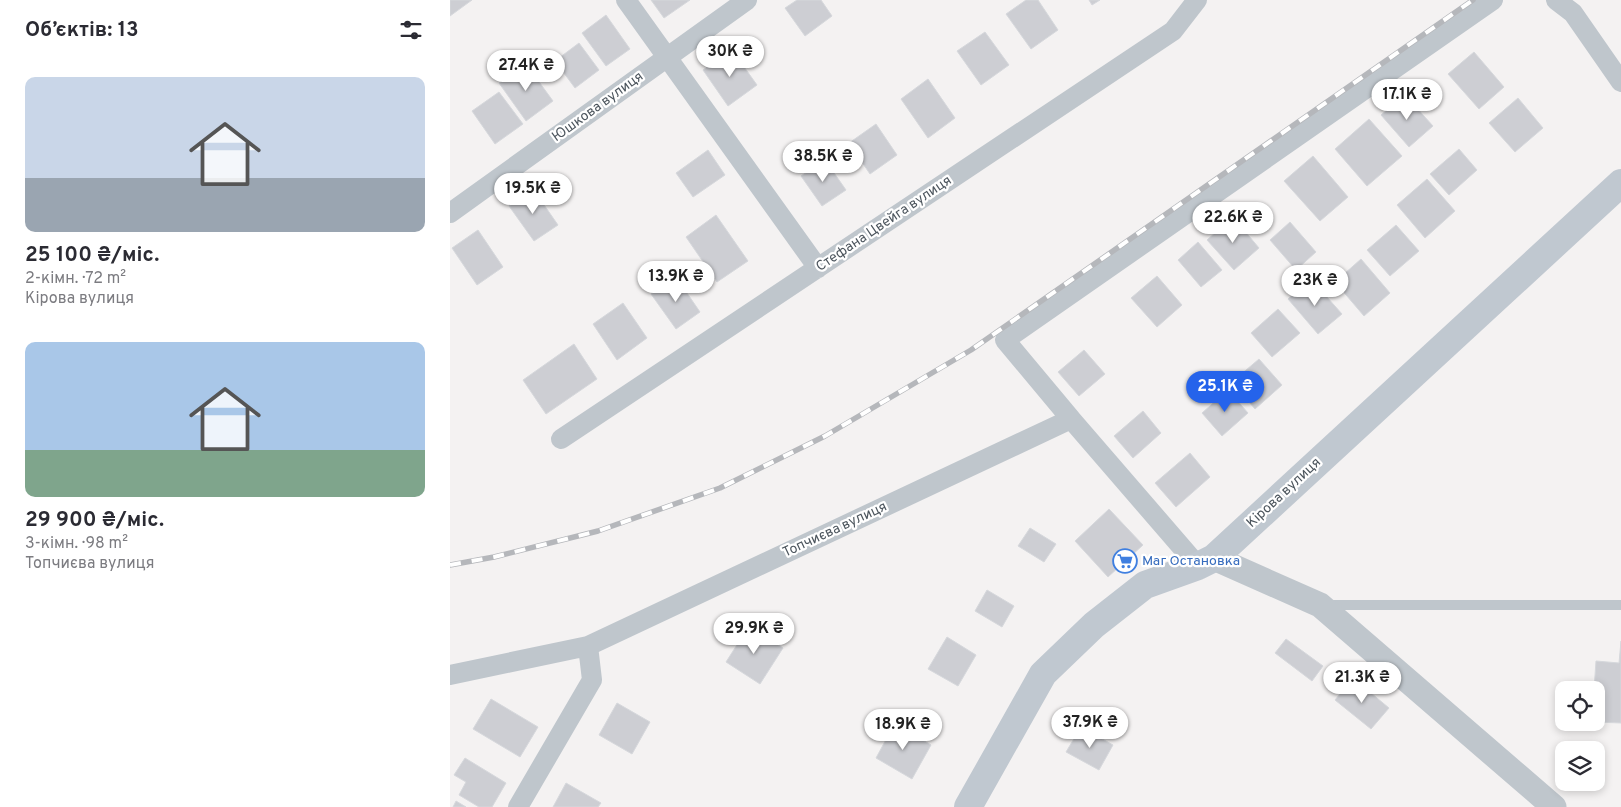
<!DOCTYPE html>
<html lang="uk">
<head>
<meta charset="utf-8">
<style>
  :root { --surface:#fff; --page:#f2f2f3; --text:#2b2b33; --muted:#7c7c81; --accent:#2563eb }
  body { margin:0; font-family:Overpass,sans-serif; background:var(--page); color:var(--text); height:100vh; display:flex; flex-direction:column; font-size:19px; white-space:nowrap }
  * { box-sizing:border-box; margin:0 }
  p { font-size:16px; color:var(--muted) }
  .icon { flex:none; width:28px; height:28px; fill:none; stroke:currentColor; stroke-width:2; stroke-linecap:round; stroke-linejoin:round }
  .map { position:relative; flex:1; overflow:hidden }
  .sheet { display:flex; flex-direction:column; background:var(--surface); width:450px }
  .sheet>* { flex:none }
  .controls { position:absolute; left:1105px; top:681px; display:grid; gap:10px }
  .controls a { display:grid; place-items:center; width:50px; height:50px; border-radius:10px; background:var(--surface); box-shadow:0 2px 8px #0003; font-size:25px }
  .price { position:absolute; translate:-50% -42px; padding:0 11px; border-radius:18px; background:#fff; color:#222; font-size:16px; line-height:32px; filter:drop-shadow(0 1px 2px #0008) }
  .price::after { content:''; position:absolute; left:50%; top:30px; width:15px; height:11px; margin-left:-8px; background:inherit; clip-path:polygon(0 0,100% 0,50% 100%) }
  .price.on { background:var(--accent); color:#fff }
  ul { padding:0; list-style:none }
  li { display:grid; align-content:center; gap:10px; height:265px; padding:0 25px }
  li span { display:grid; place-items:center; height:155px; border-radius:10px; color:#555 }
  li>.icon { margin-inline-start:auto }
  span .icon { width:90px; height:90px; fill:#fffc; stroke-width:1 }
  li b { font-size:21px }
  h2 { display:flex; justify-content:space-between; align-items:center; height:60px; padding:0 25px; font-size:21px }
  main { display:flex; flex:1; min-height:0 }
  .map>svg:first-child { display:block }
</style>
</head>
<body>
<main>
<section class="sheet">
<h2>Об’єктів: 13<svg class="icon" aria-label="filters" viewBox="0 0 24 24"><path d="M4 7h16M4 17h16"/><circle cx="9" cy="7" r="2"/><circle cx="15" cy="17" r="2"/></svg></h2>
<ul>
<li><span style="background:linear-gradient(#c9d6e8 65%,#9aa5b1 0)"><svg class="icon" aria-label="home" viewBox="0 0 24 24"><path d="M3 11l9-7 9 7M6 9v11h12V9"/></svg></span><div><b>25 100 ₴/міс.</b><p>2-кімн. · 72 m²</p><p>Кірова вулиця</p></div></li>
<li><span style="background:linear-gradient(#a9c7e8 70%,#7fa58c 0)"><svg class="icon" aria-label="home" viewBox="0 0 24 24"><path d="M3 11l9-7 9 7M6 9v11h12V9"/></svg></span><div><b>29 900 ₴/міс.</b><p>3-кімн. · 98 m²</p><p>Топчиєва вулиця</p></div></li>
</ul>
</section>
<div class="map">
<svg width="1171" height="807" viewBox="0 0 1171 807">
  <rect width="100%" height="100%" fill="#f4f2f2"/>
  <!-- building -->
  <path fill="#cdced3" stroke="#d6d8dc" d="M0,0h22l-22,16z
    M201,0h39l-26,18z
    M347,0h24l11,16 -27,20 -20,-28z
    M576,0h12l20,30 -27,19 -25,-35z
    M639,0h11l-8,5z
    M156,15l24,34 -24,17 -24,-33z
    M535,32l24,33 -28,20 -24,-34z
    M129,43l20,27 -24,18 -20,-27z
    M282,50l25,35 -29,21 -25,-36z
    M1024,52l30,35 -25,22 -31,-35z
    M76,64l27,37 -27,20 -27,-38z
    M478,79l27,39 -27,20 -27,-39z
    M49,92l24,32 -28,20 -23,-33z
    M955,95l28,31 -24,21 -28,-32z
    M1068,98l25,30 -28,24 -26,-29z
    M919,119l33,37 -35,30 -32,-37z
    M426,124l21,31 -27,19 -21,-31z
    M1009,149l18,21 -28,25 -19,-21z
    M258,150l17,25 -32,22 -17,-24z
    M863,156l35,41 -28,24 -36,-40z
    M375,160l21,30 -24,16 -21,-30z
    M977,179l28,32 -30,27 -28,-33z
    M83,189l25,36 -24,16 -25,-35z
    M266,215l32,46 -31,21 -31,-45z
    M783,217l26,31 -25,22 -27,-30z
    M840,222l26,30 -20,18 -26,-30z
    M946,225l23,26 -29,25 -23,-26z
    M28,230l25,37 -26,18 -25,-37z
    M748,242l24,28 -21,17 -23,-27z
    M911,259l29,34 -26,23 -29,-34z
    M707,276l25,29 -25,22 -26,-29z
    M226,277l24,35 -24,17 -25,-35z
    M861,279l31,35 -24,20 -30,-35z
    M173,303l24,35 -30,22 -24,-36z
    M828,309l22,24 -28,24 -21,-24z
    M124,344l23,35 -51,35 -23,-34z
    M634,350l21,24 -26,22 -21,-24z
    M809,359l23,26 -27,24 -23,-27z
    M778,390l20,23 -26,23 -20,-23z
    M693,411l18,22 -28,25 -19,-22z
    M740,453l20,24 -34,30 -21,-24z
    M659,509l34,36 -35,32 -33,-36z
    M580,528l26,16 -12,18 -26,-16z
    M537,590l27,16 -12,21 -27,-16z
    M299,626l34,22 -23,36 -34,-22z
    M497,637l29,18 -18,31 -30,-17z
    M836,639l37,27 -11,15 -37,-28z
    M1171,641v82l-25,-1v-32h-2l2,-29 23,2z
    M903,678l36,30 -18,21 -36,-29z
    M41,699l47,28 -18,30 -47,-28z
    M167,703l33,19 -18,32 -33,-19z
    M445,723l36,22 -19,34 -36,-21z
    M631,727l32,18 -14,25 -33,-18z
    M15,758l41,25 -14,24h-13l-20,-12 7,-13 -12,-7z
    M116,783l35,20 -3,4h-45z
    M6,801l10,6h-13z"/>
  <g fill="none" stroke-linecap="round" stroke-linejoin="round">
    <!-- service -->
    <path stroke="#bfc6cc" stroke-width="10" d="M876,605h295"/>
    <!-- minor -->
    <path stroke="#bfc6cc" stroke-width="20" d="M176,0l192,268
      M1106,0l17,13 48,69
      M0,213l297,-213
      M621,419l-66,-79 488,-340
      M111,439l612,-408 24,-31
      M0,675l138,-29
      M68,807l74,-127 -4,-34 483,-227 127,147"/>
    <!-- tertiary -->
    <path stroke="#bfc6cc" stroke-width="25" d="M764,558l106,47 234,202"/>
    <!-- secondary -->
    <path stroke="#c0c8d0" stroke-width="28" d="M518,807l75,-133 51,-49 51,-40 53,-19 16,-8 407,-375"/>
    <!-- rail casing -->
    <g stroke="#b5b7bb" stroke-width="5.5">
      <path id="rail" d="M0,565l44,-8 104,-26 122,-43 105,-52 146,-86 502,-350"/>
    </g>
    <!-- rail -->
    <use href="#rail" stroke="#fff" stroke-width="4" stroke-dasharray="11" stroke-linecap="butt"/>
  </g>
  <!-- icons -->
  <defs>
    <g id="supermarket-ring" transform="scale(1.25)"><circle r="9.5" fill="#fff" stroke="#3f7fe0" stroke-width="1.5"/><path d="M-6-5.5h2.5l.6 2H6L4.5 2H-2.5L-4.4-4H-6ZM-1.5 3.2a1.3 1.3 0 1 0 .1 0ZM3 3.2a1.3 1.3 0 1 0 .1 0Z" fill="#3f7fe0"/></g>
  </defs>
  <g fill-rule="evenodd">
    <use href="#supermarket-ring" x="675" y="561"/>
  </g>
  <g text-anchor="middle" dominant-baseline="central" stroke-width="4.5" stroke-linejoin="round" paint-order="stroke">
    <!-- street labels -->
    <g font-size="14" fill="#4c555d" stroke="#fff">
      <text transform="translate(148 107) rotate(-36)">Юшкова вулиця</text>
      <text transform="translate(434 224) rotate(-34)">Стефана Цвейга вулиця</text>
      <text transform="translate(834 493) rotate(-43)">Кірова вулиця</text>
      <text transform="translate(385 530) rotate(-25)">Топчиєва вулиця</text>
    </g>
    <!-- shop labels -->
    <g font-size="14" fill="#366cbe" stroke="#fff" text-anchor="start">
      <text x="692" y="561">Маг Остановка</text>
    </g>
  </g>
</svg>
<div class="controls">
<a><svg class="icon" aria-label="locate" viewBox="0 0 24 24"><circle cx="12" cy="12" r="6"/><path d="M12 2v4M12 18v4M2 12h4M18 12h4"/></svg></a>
<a><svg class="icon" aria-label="layers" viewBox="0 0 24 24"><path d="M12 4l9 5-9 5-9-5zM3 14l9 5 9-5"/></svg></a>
</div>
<b class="price" style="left:280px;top:78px">30K ₴</b>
<b class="price" style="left:76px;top:92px">27.4K ₴</b>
<b class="price" style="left:957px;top:121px">17.1K ₴</b>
<b class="price" style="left:373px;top:183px">38.5K ₴</b>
<b class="price" style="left:83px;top:215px">19.5K ₴</b>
<b class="price" style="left:783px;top:244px">22.6K ₴</b>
<b class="price" style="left:226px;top:303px">13.9K ₴</b>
<b class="price" style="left:865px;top:307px">23K ₴</b>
<b class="price on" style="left:775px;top:413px">25.1K ₴</b>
<b class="price" style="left:304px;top:655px">29.9K ₴</b>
<b class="price" style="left:912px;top:704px">21.3K ₴</b>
<b class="price" style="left:640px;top:749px">37.9K ₴</b>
<b class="price" style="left:453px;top:751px">18.9K ₴</b>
</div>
</main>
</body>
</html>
